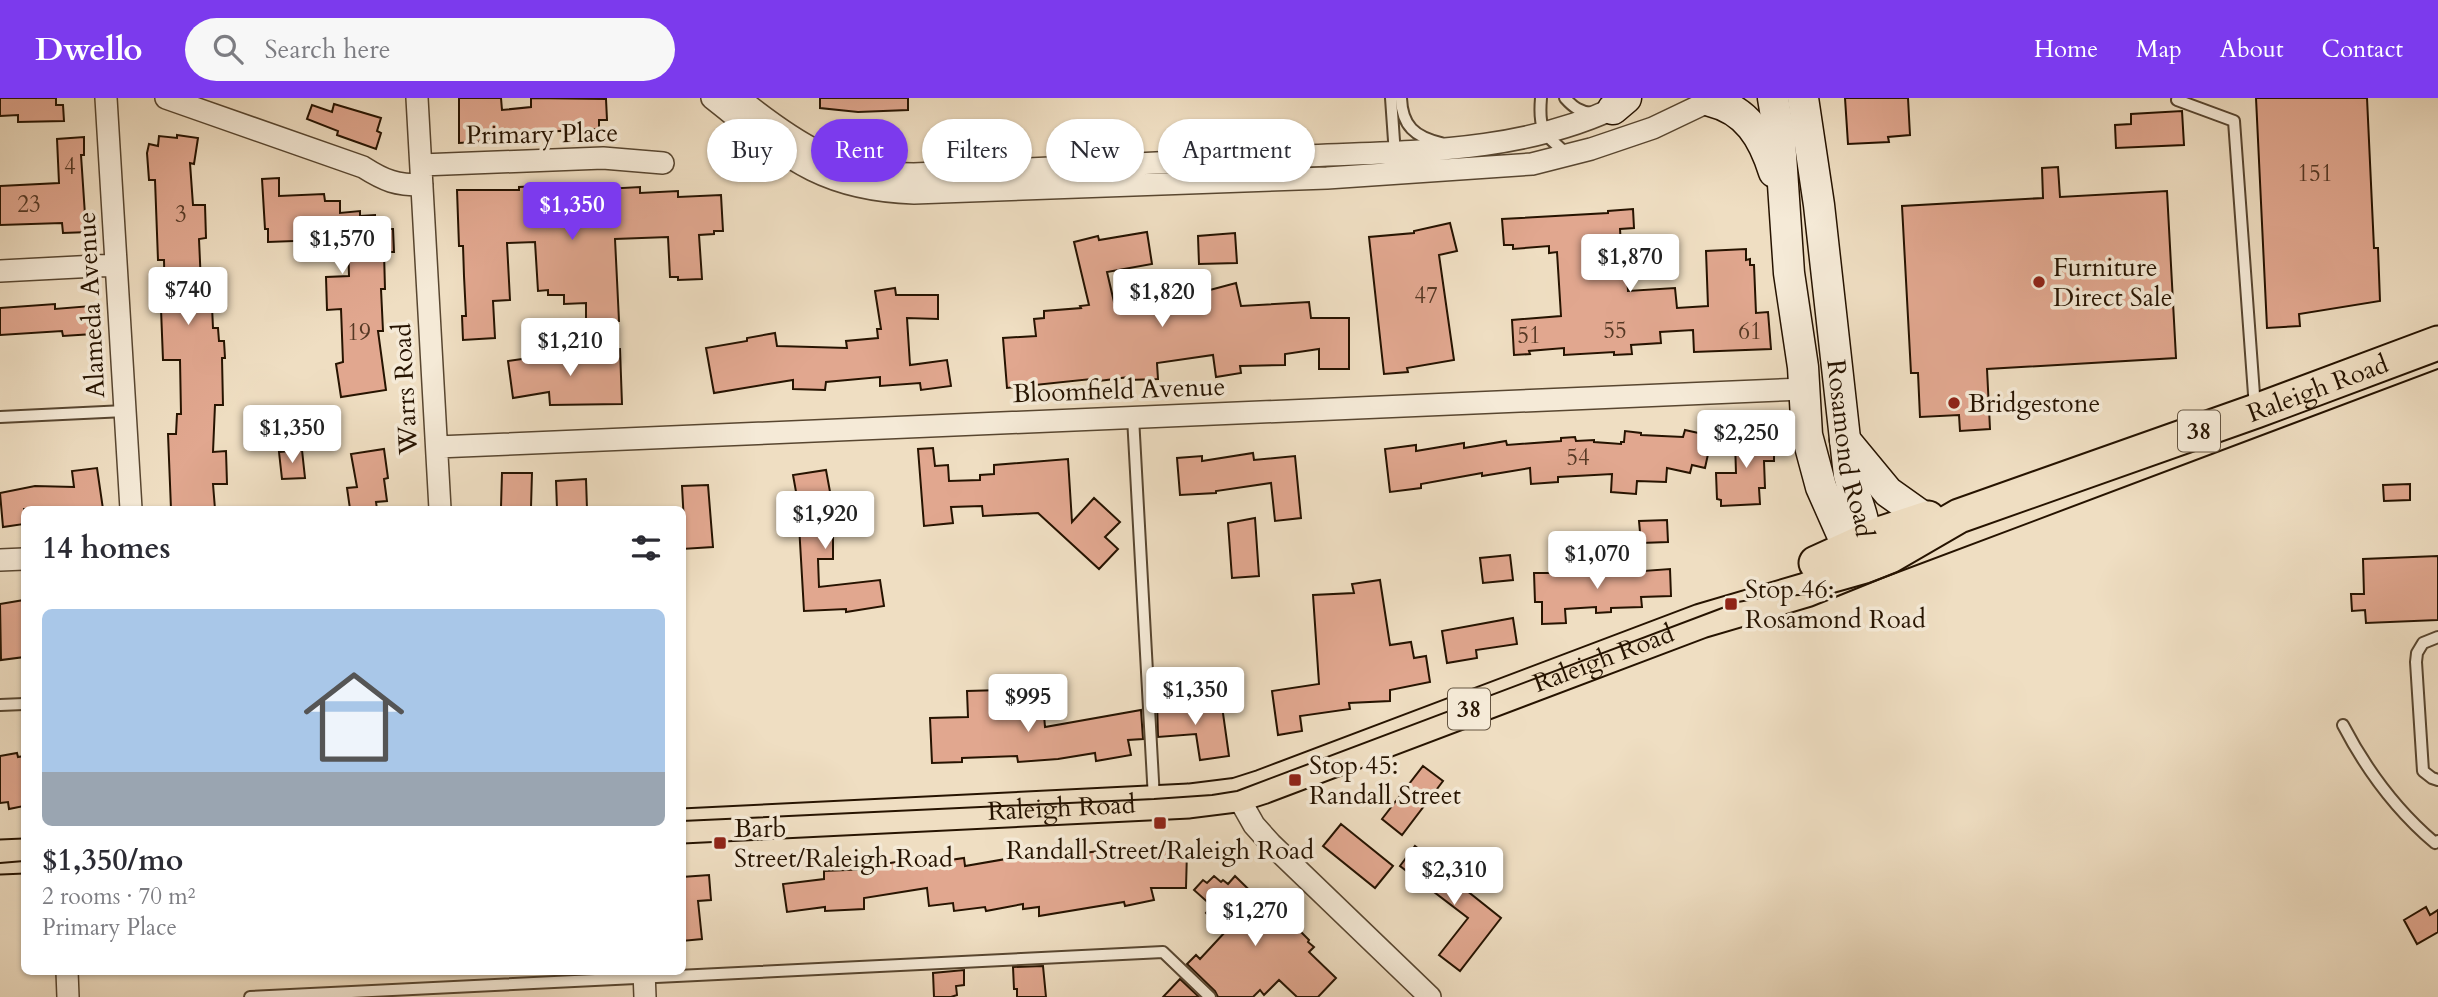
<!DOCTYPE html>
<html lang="en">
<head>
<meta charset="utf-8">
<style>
  :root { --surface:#fff; --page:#f7f7f7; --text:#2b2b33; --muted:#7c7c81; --accent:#7c3aed }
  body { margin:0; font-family:Cardo,serif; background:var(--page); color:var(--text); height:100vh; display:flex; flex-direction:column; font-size:26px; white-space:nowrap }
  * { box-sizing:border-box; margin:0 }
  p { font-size:23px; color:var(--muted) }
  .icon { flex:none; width:38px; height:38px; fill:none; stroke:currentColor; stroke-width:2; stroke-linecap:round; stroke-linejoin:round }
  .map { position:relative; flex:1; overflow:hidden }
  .panel { position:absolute; left:21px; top:408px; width:665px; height:469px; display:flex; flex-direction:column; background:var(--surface); border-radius:10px; box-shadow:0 2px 5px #0004 }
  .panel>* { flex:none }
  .banner { position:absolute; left:707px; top:21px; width:665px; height:63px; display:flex; gap:14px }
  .price { position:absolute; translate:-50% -60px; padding:0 16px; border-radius:7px; background:#fff; color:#222; font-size:23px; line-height:46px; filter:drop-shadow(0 2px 4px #0008) }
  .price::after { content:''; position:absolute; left:50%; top:42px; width:21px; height:16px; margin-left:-10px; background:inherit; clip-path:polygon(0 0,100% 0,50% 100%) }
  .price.selected { background:var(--accent); color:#fff }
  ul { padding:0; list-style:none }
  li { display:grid; align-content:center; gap:14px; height:371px; padding:0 21px }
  li span { display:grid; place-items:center; height:217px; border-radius:10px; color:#555 }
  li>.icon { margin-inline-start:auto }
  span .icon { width:126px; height:126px; fill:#fffc; stroke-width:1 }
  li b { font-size:30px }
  h2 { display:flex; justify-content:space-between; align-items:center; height:84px; padding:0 21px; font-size:30px }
  .pill { padding:0 24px; border-radius:32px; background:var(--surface); box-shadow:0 2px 5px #0004; font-size:24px; line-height:63px }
  .pill.selected { background:var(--accent); color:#fff }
  header { display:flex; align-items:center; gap:42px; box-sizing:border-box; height:98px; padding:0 35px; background:var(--accent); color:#fff }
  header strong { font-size:33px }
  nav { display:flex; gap:38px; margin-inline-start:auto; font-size:24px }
  .search { width:490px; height:63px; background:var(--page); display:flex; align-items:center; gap:18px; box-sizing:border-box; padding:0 24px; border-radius:38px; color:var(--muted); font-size:26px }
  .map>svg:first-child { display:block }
</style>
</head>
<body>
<header>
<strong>Dwello</strong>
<div class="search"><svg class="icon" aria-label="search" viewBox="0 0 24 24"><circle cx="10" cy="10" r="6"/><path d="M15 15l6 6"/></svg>Search here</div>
<nav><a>Home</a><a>Map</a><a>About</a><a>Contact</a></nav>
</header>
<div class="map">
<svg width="2438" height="899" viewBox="0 0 2438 899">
  <rect width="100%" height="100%" fill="#efdec2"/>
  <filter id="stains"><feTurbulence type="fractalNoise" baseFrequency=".00286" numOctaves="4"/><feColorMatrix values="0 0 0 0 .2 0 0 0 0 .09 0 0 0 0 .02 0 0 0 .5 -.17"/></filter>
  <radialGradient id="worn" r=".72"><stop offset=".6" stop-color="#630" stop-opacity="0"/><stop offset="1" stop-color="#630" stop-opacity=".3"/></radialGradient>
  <!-- building -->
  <path fill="#e1a78f" stroke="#261300" stroke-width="2" d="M0,0h56v7h7l1,16 -46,1v-7l-18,1z
    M459,0h42l1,12 29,-3v-9l75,1 1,21h-8v9l-78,4v3l-33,1 1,4 -30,2z
    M820,0h88v12l-50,2 -38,-4z
    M1845,0h63l2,37 -22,2 1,5 -41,2z
    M2256,0h111l7,150h4l2,53 -81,13 1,12 -33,2z
    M334,6l47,14 -4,13 4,2 -5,16 -39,-14 1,-4 -31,-12 5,-14 20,7z
    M2182,13l2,34 -68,3 -1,-23 16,-1v-10z
    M177,37l21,3 -4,26 -4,-1 3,42h12l1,33 -7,1 2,45h10l2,44h5l1,13h5l1,17h-3l1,47h-8l-2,47 13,-1 1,33h-14l2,25h-44l-3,-75h8l1,-20h4l-1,-54h-17l-2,-51h4l-1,-49h-6l-3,-80h-6l-2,-27 2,-9 9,2 1,-10 18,2z
    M84,39v18h-3l4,60 3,-1 1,18 -26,1 -1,-10 -62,2v-39l59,-3 -2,-44z
    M2058,69l2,30 107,-6 9,167 -189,11 3,60 -30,2 -1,-16 -39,2 -2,-44h-7l-9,-167 141,-8 -1,-30z
    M279,80v18l45,-2 1,7h15v12l20,-2v5l15,-1v14h18l1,23h-10l1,37h-4l2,42h-5l8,59 -45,7 -5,-33 7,-2 -2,-53 -14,1 -1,-33 23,-1 -1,-34 -27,1v-3l-53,2v-13h-3l-3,-50z
    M605,85v6l35,-2v6l38,-2v6l43,-2 2,36h-9v3l-15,1 3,44 -24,1v-3h-8l-2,-40 -53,2 4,82 -21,1v-3l-12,1v-17l-22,1v-9h-16v-5l-10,1 -3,-49 -28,1 3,57 -17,1 2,37 -32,2 -1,-24h4l-2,-40 -1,-30h-4l-2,-56h62v-3z
    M1633,111l1,19 -14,1 2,33h4l2,29 47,-3 2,20 31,-2 -2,-55 40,-2v11l4,-1v6h4l2,48 12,-1 3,37 -77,3 -1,-22 -33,2 1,11 -30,2 1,9 -18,1v-3l-50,3v-7l-35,3 1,3 -16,1 -2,-35 49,-4 -4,-64 -8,1v-7l-36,3v-4h-9l-2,-26 106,-6v-2z
    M1450,125l7,28 -18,4 15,105 -47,8 1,4 -24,2 -15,-137 45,-4v-2z
    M1147,134l5,32 -45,8 7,30 36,-8 4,17 54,-8 -2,-12 30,-8 5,23 68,-4 2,16h38v51h-30v-20l-34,5v11l-45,1 1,7 -25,4 -3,-22 -56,8 1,16 -29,1v-3l-37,5 -1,-3 -84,9 -4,-50 33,-2 -2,-17 10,-1v-7l37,-3 -1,-2 9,-1 -15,-63 24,-6 1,4z
    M1235,135l2,30 -38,1 -1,-28z
    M895,190l1,7h42v24l-31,-1 3,47 37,-5 4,26 -30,4 -1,-7 -40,3v-9l-54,5 -1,8 -32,-1v-9l-79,13 -8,-45 41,-7v-3l28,-5 2,13 70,2 -1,-7 32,-3 -1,-9h4l-6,-38z
    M55,206v5l36,-3 2,28 -30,2 -1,-5 -62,4v-27z
    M620,251l2,55 -72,1 -1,-13 -36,6 -5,-37 28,-4 53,-1v-6z
    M1762,326v9l4,-1 1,15 7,-1v15h-10l1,27h-6l1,16 -39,2v-6l-4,-1 -1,-26h20l-1,-32 5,1 -1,-8 7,-1v-8z
    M1685,332l27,6 -7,32 -13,-3 -2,8 -23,-5 -1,14 -29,-1 -1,13 -25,-2 1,-18 -54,3v5l-27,2 -1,-16 -48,8v-3l-61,11v4l-31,4 -5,-43 31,-4v6l48,-8v5l42,-7 1,4 54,-4v-3l14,-1 1,4 18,-1v2l27,2v-2h3l1,-11 16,2v2l42,2z
    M933,350l2,18 13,-1 1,16 31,-1v-5l14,-1v-9l74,-6 4,63 22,-24 26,24 -15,15 13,12 -19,20 -61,-56 -55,3 -1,-10 -31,1 2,16 -29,3 -6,-77z
    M384,351l4,29 -4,1 3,22 -11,1 1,7h-27l-3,-21 10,-1 -6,-33z
    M302,352l3,28 -23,1 -3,-27z
    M1253,355l1,7 41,-4 6,62 -26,3 -4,-38 -55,8v2l-36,2 -3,-37 25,-2v5z
    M97,370l6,41h-79v15l-21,3 -3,-34 35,-7 39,1 -2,-16z
    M826,372l7,38v51h-15l1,28 61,-7 4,26 -38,6v-3l-42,2 -5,-86h3l-9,-50z
    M502,375h30l-1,34h-30z
    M586,381l1,30h-30l-1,-28z
    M2410,386v16l-26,1 -1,-16z
    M708,387l5,62 -31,2 2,-26 -2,-37z
    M1255,420l4,58 -27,2 -4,-55z
    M1667,422l1,22 -27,1 -2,-22z
    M1510,457l3,25 -30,3 -3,-25z
    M2438,458v64l-72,3 -1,-13 -13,1 -1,-17h13l-1,-35z
    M1670,471l1,27 -30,1 1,10 -31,1v4l-15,1v-6l-31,2 1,14 -24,1v-22h-7l-1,-29h56v2z
    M1380,482l10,65 21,-3 3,16 12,-2 4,26 -40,8v11l-41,2 1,6 -50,7 2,15 -24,4 -6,-44 47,-7 -6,-89 41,-2 -2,-9z
    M24,502v57l-23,3 -1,-56z
    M1513,520l4,26 -41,6 1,8 -30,5 -5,-32z
    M1001,592l1,28 42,-3 1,12 96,-17 2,29 -15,1 3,15 -35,6 -1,-8 -37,6 -40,3 -1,-6 -55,2v4l-30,1 -2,-45 38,-1 -1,-26z
    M1183,601l1,12 38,-5 7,50 -29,4 -4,-26 -38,3 -1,-36z
    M17,655l1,4 6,-1v50l-15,3 -1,-7 -8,1v-47z
    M1423,668l20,15 -41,54 -20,-16z
    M1341,726l52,42 -18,22 -52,-42z
    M1415,748l54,40 -3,4 35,28 -41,53 -21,-16 29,-37 -68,-52z
    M1138,752l49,1 -1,37h-35l3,12 -29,6 -1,-4 -85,14v-9l-16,2v-5l-37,7 -1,-4 -31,4 -1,-8 -24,3 -2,-18 -63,10v11l-39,2v-4l-38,5 -4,-28 41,-5v-8l44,-2 -1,-2 41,-7 1,6 55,-8 1,8 58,-10 25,-3v5l51,-7 1,8z
    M709,777l2,25 -13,1 4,38 -20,2v-64z
    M1214,778l7,6 2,-2 5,4 7,-8 49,48 4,-5 21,21 -1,2 6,5 -5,5 27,26 -18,19h-21l-18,-17 -15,15 -4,-5 -7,7h-35l-3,-6 -28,-27 9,-9 4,4 26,-28 -20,-18 6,-7 -18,-16 9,-10 4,3z
    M2426,809l4,8 8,-5v22l-21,12 -13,-24z
    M1043,868l3,31h-29v-8h-3l-1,-22z
    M964,872v15l-8,1 1,9 -6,2h-17l-1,-24z
    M1180,881l19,18h-36z"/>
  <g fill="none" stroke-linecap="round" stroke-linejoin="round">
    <!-- lane casing -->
    <g stroke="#584630" stroke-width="14">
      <path id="lane" d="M1391,0l4,57
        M1401,0c1,28 14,39 40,45
        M1541,0c-3,35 4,36 28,58
        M1565,0c8,9 15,14 27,15
        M2177,2l57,21 21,287
        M0,319l125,-6
        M1133,319l21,382
        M2438,539l-15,6 -6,10 -1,9 7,109 9,7 6,2
        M0,607l24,-1
        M2343,627c24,46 53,85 92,118l3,-2
        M250,899l913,-45 47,45"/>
    </g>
    <!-- street casing -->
    <g stroke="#584630" stroke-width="24">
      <path id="street" d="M106,0l25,411
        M166,0l197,69c22,14 33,18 59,18
        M417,0l23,411
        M712,0c71,56 106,92 202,95l413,-15 205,-14 59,-15 62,-21 63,-30
        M739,0c55,44 102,76 175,76 121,-5 243,-11 364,-17 116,-6 241,0 347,-54
        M421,67l182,-7 60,5
        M0,173l116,-6
        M437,349l1367,-58
        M0,462l24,-1
        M1237,697l17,30 17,19 159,153
        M67,873l1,26
        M644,873l1,26"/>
    </g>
    <!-- secondary casing -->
    <g stroke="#261300" stroke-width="33">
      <g id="secondary">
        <path d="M1773,0l7,42 9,133 14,94 4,68 14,52 27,61 13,19"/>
        <path id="s1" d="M1803,0l16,107 30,270c10,38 20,43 14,86"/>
        <path d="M1710,3c37,9 53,36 64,71"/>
        <path d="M1613,11l13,-11"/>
        <path d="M1845,342l43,52 38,27"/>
      </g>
    </g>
    <!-- primary casing -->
    <g stroke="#261300" stroke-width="37">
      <g id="primary">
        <path d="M1816,465l66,-30 46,-15"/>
        <path id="s2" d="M682,728l507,-25 48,-6 25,-8 439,-166 105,-31 84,-34 69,-40 297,-105 182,-68"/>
        <path d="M0,759l24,-1"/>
      </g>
    </g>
    <!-- lane -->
    <use href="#lane" stroke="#f5ead7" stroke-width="10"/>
    <!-- street -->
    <use href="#street" stroke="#f5ead7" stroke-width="21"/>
    <!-- secondary -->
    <use href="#secondary" stroke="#f5ead7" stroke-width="30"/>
    <!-- primary -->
    <use href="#primary" stroke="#efdec2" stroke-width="33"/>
    <!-- tram -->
    <path stroke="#261300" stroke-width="2" d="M682,723l472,-22 58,-4 25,-4 501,-189 33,-6 59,-2 39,-11 569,-214
      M0,765l24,-2"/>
  </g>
  <!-- markers -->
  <g fill="#8f2418" stroke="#f5ead7" stroke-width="2.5">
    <circle cx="2039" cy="184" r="7"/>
    <circle cx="1954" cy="305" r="7"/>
    <rect x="1724" y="499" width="14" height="14" rx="3.5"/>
    <rect x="1288" y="675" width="14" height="14" rx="3.5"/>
    <rect x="1153" y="718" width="14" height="14" rx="3.5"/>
    <rect x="713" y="738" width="14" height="14" rx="3.5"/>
  </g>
  <g text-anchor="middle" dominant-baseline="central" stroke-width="7" stroke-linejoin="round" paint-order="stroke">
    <!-- number labels -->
    <g font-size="23" fill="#553824">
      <text x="70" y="68">4</text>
      <text x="2315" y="75">151</text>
      <text x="29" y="106">23</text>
      <text x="181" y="116">3</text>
      <text x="1426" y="197">47</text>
      <text x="1615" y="232">55</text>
      <text x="1750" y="233">61</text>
      <text x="359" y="234">19</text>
      <text x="1529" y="237">51</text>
      <text x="1578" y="359">54</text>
    </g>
    <!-- shield labels -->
    <g fill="#f5ead7" stroke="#645440" stroke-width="2">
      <rect x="2178" y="312.5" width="42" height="41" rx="5"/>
      <rect x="1448" y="590.5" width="42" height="41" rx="5"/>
    </g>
    <g font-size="24" font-weight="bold" fill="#261300">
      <text x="2199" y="333">38</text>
      <text x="1469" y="611">38</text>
    </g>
    <!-- street labels -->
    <g font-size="26" fill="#261300" stroke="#f5ead7">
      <text transform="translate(542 36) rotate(-1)">Primary Place</text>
      <text transform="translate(91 207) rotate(-93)">Alameda Avenue</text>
      <text stroke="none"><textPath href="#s2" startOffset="1712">Raleigh Road</textPath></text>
      <text transform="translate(405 291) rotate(-93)">Warrs Road</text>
      <text transform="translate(1119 292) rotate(-2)">Bloomfield Avenue</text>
      <text stroke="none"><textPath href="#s1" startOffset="354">Rosamond Road</textPath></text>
      <text stroke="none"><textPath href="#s2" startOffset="947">Raleigh Road</textPath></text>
      <text stroke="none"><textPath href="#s2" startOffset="380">Raleigh Road</textPath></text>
    </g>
    <!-- poi labels -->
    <g font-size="26" fill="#261300" stroke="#f5ead7" text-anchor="start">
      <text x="2053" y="169">Furniture<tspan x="2053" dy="30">Direct Sale</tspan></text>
      <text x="1968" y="305">Bridgestone</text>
      <text x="1745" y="491">Stop 46:<tspan x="1745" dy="30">Rosamond Road</tspan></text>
      <text x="1309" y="667">Stop 45:<tspan x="1309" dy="30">Randall Street</tspan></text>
      <text x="734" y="730">Barb<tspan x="734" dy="30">Street/Raleigh Road</tspan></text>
      <text x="1160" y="752" text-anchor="middle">Randall Street/Raleigh Road</text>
    </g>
  </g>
  <rect width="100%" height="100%" filter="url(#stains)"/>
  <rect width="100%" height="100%" fill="url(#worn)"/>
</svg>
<b class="price selected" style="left:572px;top:144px">$1,350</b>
<b class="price" style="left:342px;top:178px">$1,570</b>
<b class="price" style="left:1630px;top:196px">$1,870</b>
<b class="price" style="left:188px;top:229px">$740</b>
<b class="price" style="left:1162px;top:231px">$1,820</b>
<b class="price" style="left:570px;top:280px">$1,210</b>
<b class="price" style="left:292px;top:367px">$1,350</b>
<b class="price" style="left:1746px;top:372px">$2,250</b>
<b class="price" style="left:825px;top:453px">$1,920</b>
<b class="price" style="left:1597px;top:493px">$1,070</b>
<b class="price" style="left:1195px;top:629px">$1,350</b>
<b class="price" style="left:1028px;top:636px">$995</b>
<b class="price" style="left:1454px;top:809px">$2,310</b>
<b class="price" style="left:1255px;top:850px">$1,270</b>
<div class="banner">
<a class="pill">Buy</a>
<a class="pill selected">Rent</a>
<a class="pill">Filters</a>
<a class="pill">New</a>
<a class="pill">Apartment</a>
</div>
<section class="panel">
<h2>14 homes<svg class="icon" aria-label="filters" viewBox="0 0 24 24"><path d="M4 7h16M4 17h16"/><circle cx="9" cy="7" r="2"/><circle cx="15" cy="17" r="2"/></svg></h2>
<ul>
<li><span style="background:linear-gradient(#a9c7e8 75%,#9aa5b1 0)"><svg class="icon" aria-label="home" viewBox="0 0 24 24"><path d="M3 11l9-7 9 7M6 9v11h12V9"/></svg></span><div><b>$1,350/mo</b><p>2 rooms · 70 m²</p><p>Primary Place</p></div></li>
</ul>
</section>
</div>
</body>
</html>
